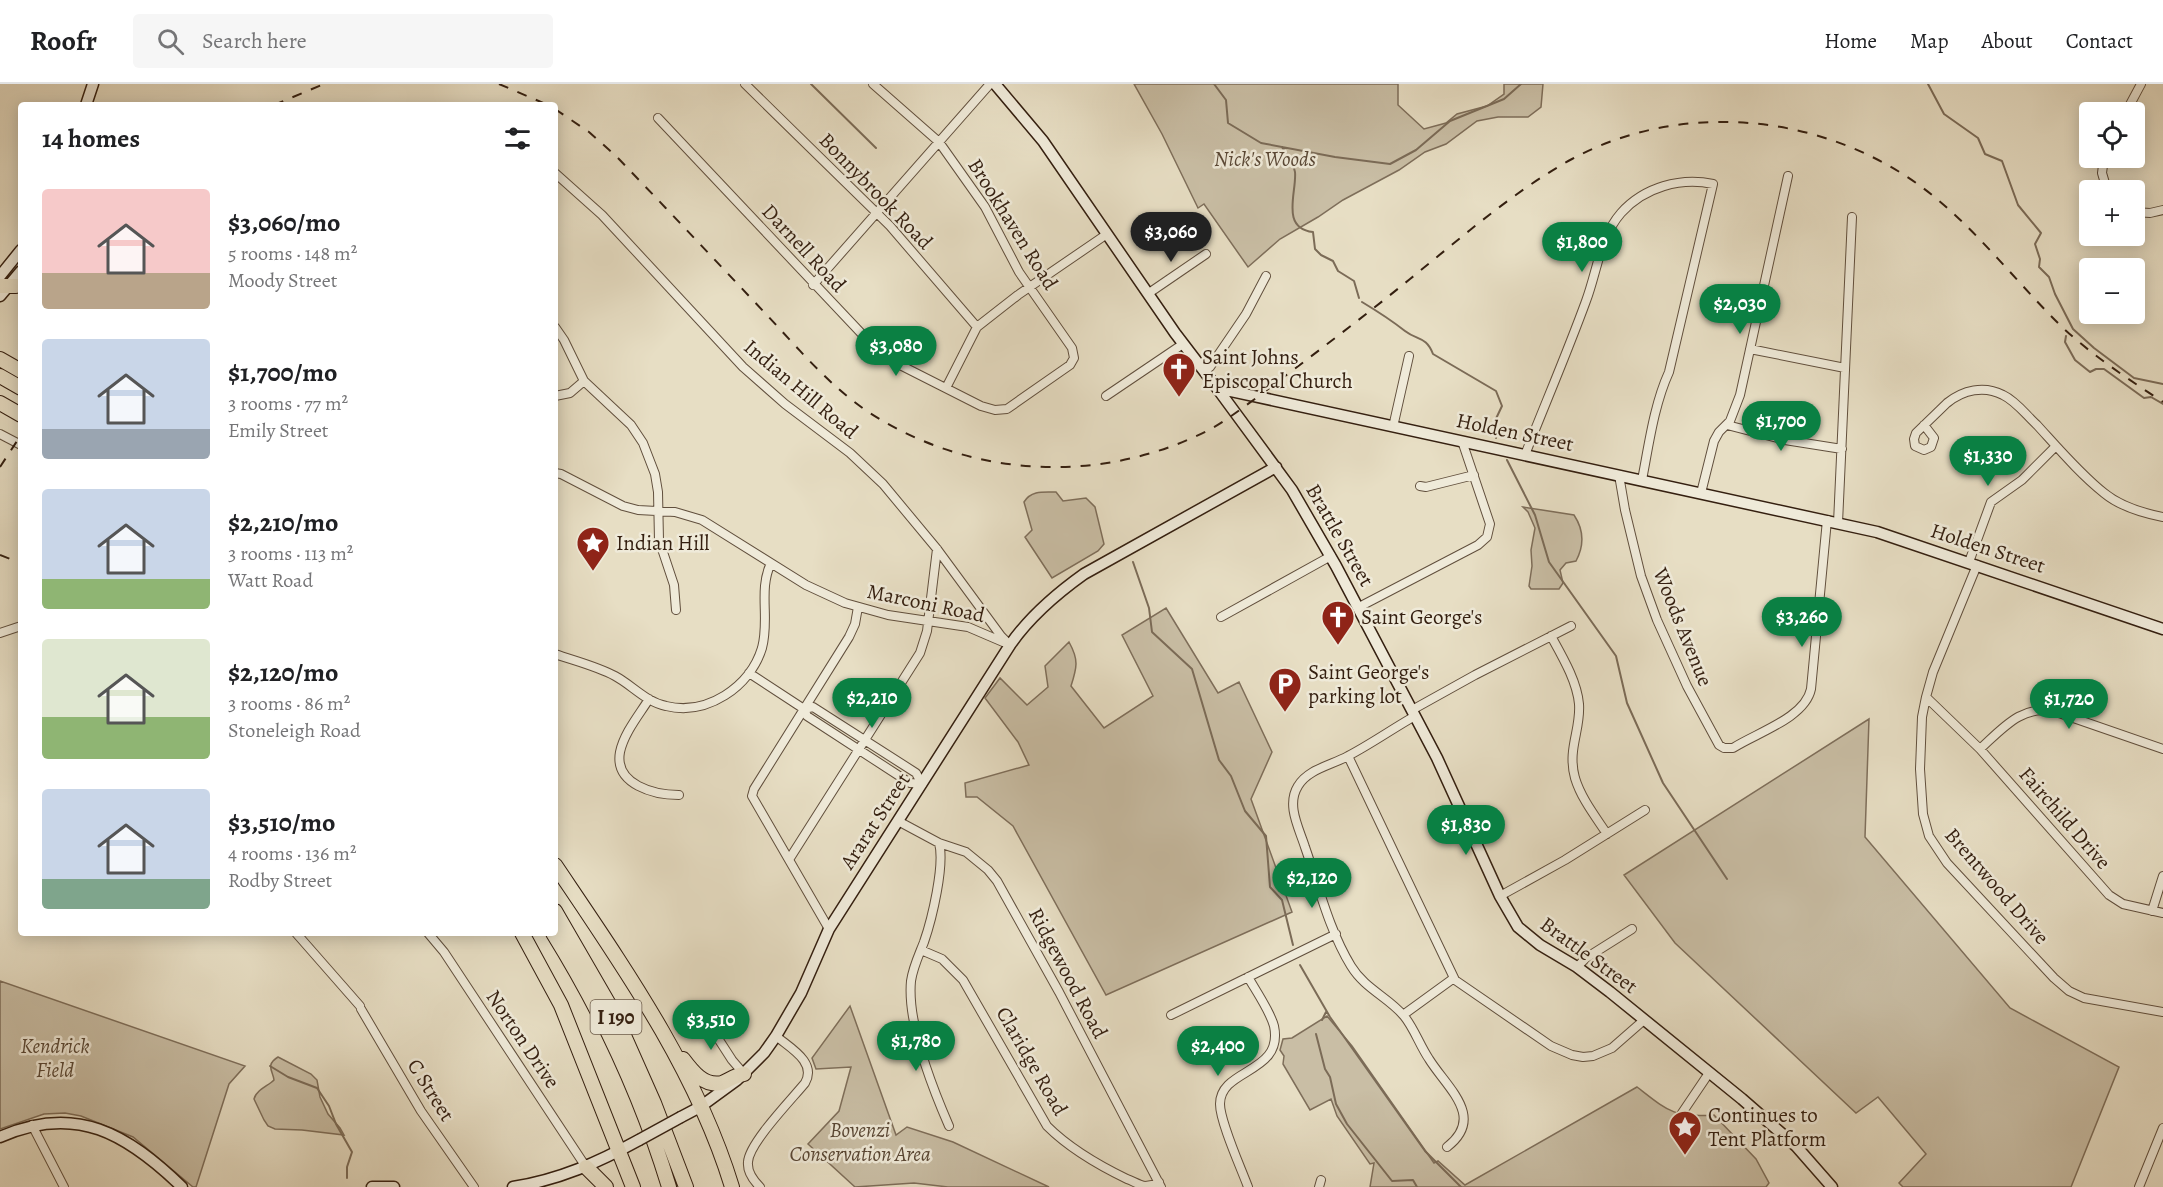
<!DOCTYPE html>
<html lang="en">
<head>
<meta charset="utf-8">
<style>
  :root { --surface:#fff; --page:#f6f6f6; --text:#202124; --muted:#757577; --line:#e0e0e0; --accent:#0b8043 }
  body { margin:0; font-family:Alegreya,serif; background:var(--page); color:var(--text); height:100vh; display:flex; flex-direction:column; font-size:22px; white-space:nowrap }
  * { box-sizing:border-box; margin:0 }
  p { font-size:20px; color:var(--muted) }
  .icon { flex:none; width:33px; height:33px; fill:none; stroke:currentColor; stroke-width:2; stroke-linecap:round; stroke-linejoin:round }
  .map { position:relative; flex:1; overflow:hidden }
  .sheet { position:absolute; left:18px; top:18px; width:540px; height:834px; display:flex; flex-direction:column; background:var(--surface); border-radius:6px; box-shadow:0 3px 15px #0003 }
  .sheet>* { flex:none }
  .buttons { position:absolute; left:2079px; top:18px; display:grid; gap:12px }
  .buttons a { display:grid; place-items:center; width:66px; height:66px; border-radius:6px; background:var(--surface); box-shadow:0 3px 15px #0003; font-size:30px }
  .price { position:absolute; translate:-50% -51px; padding:0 14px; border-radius:21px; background:var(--accent); color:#fff; font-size:20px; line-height:39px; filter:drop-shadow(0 2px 3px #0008) }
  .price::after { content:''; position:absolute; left:50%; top:36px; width:18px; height:14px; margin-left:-9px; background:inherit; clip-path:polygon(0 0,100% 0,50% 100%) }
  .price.active { background:#222; color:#fff }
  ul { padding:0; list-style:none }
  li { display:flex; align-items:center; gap:18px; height:150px; padding:0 24px }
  li span { display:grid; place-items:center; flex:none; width:168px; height:120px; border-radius:6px; color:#555 }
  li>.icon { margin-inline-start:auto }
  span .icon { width:72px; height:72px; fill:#fffc; stroke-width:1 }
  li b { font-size:26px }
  h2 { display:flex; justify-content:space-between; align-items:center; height:72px; padding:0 24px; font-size:26px }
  header { display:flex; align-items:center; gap:36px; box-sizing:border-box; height:84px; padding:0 30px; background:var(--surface); border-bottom:2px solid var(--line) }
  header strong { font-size:28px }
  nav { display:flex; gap:33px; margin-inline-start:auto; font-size:21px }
  .search { width:420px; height:54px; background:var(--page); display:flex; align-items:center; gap:15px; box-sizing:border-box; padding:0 21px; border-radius:6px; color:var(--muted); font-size:22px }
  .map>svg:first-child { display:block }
</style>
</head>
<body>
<header>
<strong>Roofr</strong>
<div class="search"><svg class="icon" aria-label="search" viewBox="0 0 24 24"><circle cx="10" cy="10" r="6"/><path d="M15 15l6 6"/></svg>Search here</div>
<nav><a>Home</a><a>Map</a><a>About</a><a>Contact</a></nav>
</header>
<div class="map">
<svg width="2163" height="1103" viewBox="0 0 2163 1103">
  <rect width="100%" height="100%" fill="#e7dec4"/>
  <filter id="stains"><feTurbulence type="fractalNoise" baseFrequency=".00333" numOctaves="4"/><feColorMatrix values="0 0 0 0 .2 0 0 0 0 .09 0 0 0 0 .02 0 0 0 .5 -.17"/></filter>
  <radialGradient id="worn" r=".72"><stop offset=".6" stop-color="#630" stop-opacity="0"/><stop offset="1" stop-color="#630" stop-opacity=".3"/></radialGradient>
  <!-- green -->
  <path fill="#c9bea5" stroke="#7e6e5a" stroke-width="1.5" d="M1134,0h264v21l26,24 22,-6 11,-9 30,-8 17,-12v-10h39l-2,23 -13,10h-30l-21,4 -31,23 -21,8 -26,18 -56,30 -25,17 -38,22 -32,28 -44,-63 -6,4 -36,-74z
    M1056,408l7,9 23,-3 9,9 9,37 -6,7 -46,27 -27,-41 7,-7 -8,-28c7,-12 20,-10 32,-10z
    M1523,423l51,8c10,15 10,31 2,46l-10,2 -6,7 3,13 -4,6h-28l-2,-3 3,-20 -1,-16 4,-22 -7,-16z
    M1166,524l52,85 21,-11 33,70 -21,47 41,113 -186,83 -93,-169 -36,-29h-11l-1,-14 64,-18 -11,-23 -33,-44 15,-20 27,27 21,-18 -3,-21 24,-24c10,18 8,25 2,44l33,42 49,-32 -31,-61z
    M1869,635l-4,118 145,171 109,59 -48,120h-168l-4,-4 27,-29 -48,-57 -22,16 -181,-170 -51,-68z
    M0,897l245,85 -16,18 -33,103h-3l-60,-50 -52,-21 -16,-3 -21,1 -44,15z
    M850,922l46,129 11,-8 46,15 96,45h-101l-34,-4 -59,4 -47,-43 31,-33 12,-44 -35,2 -4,-11z
    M1327,932l25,30 82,117 4,-2 27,24 172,-98c31,24 37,31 77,28l42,44 13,24 -3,4h-396l4,-24 -4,1 -33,-48 -6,-17 -21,11 -27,-46 1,-8 -4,-6 3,-11 9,-1z
    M278,973l33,17 6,6 3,17 8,17 12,14 4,7 -42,-5 -27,-1 -7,-3 -4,-6 -10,-21c2,-9 14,-13 20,-19 -1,-9 -9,-15 4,-23z"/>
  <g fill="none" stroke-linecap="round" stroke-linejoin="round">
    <!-- stream -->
    <path stroke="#7b6b57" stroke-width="2" d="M811,0l65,64
      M1214,0l12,16 2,23 33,20 74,14 55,7 26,-14 34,-29 54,-22 17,-15
      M1928,0l16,30 34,24 7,16 17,7 16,44 23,28 -6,11 5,15 -1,8 10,10 6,17 18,35 21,19 40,30 29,6
      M1282,63c4,7 12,17 13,25 2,20 -15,56 18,60l2,17 6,6 12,6 5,10 16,10 5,17
      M1362,218c15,9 29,18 43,29 13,10 21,5 28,23l63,37 6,15 -10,21 4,11
      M2066,252l-1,6 10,18 15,12 6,-3h8l40,29 7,-1 12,7
      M1507,376l28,55 14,47 67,94 11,47 36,80 64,96
      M1133,478l16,46 3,24 40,37 27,91 12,16 14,35 21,25 4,51 12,13 11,45
      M1300,881l30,52 95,134 36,36
      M1322,936l4,-8
      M1316,950l9,35 5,8 6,27 11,20 45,57 21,-1 4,7
      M270,982l18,11 29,11 12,18 7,18 16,28 -5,15v11"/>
    <!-- street casing -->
    <g stroke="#614f3d" stroke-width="10">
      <path id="street" d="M745,0l145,142 87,101
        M2126,28l15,-28
        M658,34l219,232 23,15 81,41 14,4 12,-1 63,-44 4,-7 -2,-10 -53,-76 -34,-65 -46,-65 -66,-58
        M2104,74l-2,15 5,17
        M555,89l47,42 141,152 42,37 65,49 33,31 54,65 64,87 9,9
        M2134,128l16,1 13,-3
        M813,201l177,-201
        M1149,209l57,-39
        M555,243l9,13 20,41 47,44 12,18 12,31 3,18 1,48 15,45 2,25
        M1750,265l95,19
        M1204,288l6,-5 36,-53 20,-38
        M946,304l31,-61 41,-32 89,-61
        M555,312l15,-3 14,-12
        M1106,312l77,-52
        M1727,341l58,15 57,9
        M1924,341l10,13 -3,9 -7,3 -9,-4 -1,-7 2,-6 31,-30c16,-13 37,-18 56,-8 13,6 23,20 34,30 21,23 43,49 67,68 17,14 38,20 59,24
        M1393,343l16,-71
        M0,350l21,11
        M1525,371c20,-51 42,-102 61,-154 11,-29 14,-64 35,-88 23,-26 60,-36 92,-29l-44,188c-15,33 -20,72 -27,108
        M555,389l6,1 62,32 15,4 37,2 27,8 104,65 39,18 43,12 80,12 35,15
        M1619,391l6,35 16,66 16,44 30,66 32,59 5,3h9c23,-15 72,-30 78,-59l16,-169
        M1420,402l6,1 48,-12
        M1701,409l13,-52 5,-9 11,-11 10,-26 48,-219
        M1838,439l14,-306
        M1969,478l22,-60 31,-22 34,-34
        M1977,481l-44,107 -7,25 54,52 129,146 14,9 40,9
        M1359,523l119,-62 9,-8 3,-13 -28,-83
        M1221,533l110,-61
        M0,549l21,-7
        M1551,552c11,20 26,45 28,68 2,26 -12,45 -4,74 6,20 20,38 32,56
        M555,570c20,7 41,12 60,22 17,9 31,26 51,30 41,10 84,-19 96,-58 8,-29 -4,-58 9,-85
        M749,589l55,36 3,7 103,67 12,1
        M1926,613l-4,20 -2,52 3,45 6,22 18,27 107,115 15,13 15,7 79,14
        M649,615c-10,16 -25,34 -29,53 -6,33 35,43 59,43
        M804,625l9,-2 103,66 6,11
        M1412,626l63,-35 96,-49
        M1415,632c-23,13 -44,28 -67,40 -16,9 -40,13 -50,30 -12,19 1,42 7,61 14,40 24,83 46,119 14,23 37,31 53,50 10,12 16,30 25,43 18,29 57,58 18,88
        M1980,665c22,-20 43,-46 76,-37l107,37
        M1348,672l107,224 96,66 21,9 11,2 10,-1 19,-8 32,-28
        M898,737l41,22 27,9 22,18 9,11 62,111 102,195
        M939,759c6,22 -7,76 -15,99 -5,13 -11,25 -13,39 -4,42 21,106 38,145
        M790,774l130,-205 7,-22 10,-82
        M1500,812l65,-36 80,-50
        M2152,827l11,-35
        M829,845l-77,-133 2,-7 95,-152 6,-13 3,-17
        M296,849l64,73
        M428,849l16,19 142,215
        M921,866l21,9 21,21 84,146c23,23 51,39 80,53 6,2 12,6 18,7 5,0 9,-1 14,-4
        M1577,883l9,-9 46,-29
        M1248,893c8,14 22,34 26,49 10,48 -54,42 -54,78 0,18 21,64 28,83
        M361,925l60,102 53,76
        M701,928l31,48 12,14
        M1171,931l165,-81
        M1403,931l51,-37
        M1682,1029l27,-40
        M32,1041l32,62
        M760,1103c-7,-7 -13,-15 -12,-25 1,-19 44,-63 57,-79 12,-21 -15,-35 -29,-47
        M1319,1103l2,-7
        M2139,1103l24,-59"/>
    </g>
    <!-- secondary casing -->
    <g stroke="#341f10" stroke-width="13">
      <path id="secondary" d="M995,0l48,57 132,192 42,55 660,144 286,97
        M86,21l7,-21
        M0,192l21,-26
        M0,212l21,-25
        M1217,304l75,102 44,76 101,192 63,138 18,31 22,18 37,22 33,25 132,107 54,47 36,41
        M681,1033l19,-10 37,-27 27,-27 12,-17 25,-43 28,-64 181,-284c20,-29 46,-51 74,-71l192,-107
        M0,1053c76,-34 127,-3 182,50
        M372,1103h22
        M513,1103c46,-7 86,-25 126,-47"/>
    </g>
    <!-- highway casing -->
    <g stroke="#341f10" stroke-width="16">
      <path id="highway" d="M0,202h16
        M0,275l21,12
        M0,292l21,12
        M0,319l21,12
        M555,781c68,101 141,204 177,322
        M555,827l59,102 40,90 32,84
        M522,849l39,72 72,182
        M553,849c49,79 89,165 116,254
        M683,975c9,12 21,28 39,24 7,-3 14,-8 22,-9
        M586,1083l20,20"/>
    </g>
    <!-- street -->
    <use href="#street" stroke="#efead9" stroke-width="8"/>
    <!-- secondary -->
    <use href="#secondary" stroke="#efead9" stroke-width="10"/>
    <!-- highway -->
    <use href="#highway" stroke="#e7dec4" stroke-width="14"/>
    <!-- rail -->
    <path stroke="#341f10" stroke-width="2" stroke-dasharray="10 10" stroke-linecap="butt" d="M499,0l49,21
      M274,21l50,-21
      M555,25l34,23 27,24c50,52 99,104 149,157 33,35 65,74 105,100 101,65 229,72 337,18 19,-10 35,-23 52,-35 51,-39 102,-77 151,-117 52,-42 104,-88 162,-120 111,-60 252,-45 351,29 52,39 93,94 139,139 31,29 66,52 101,75
      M0,383l21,-32
      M0,471l21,8"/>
    <!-- secondary-bridge casing -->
    <g stroke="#341f10" stroke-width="13" stroke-linecap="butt">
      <path id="secondary-bridge" d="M639,1056l42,-23"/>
    </g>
    <!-- secondary-bridge -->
    <use href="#secondary-bridge" stroke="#efead9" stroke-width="10"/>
  </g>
  <!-- icons -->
  <defs>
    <g id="church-pin" transform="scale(1.725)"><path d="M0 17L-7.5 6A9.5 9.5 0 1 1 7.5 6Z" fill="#8f2418" stroke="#efead9"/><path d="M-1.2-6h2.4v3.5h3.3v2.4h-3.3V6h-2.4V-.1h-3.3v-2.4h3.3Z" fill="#fff"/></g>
    <g id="sight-pin" transform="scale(1.725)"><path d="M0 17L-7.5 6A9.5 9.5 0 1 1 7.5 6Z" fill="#8f2418" stroke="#efead9"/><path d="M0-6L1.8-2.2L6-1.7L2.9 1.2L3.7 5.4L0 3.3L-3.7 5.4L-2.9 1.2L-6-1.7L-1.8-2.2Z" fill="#fff"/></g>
    <g id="parking-pin" transform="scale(1.725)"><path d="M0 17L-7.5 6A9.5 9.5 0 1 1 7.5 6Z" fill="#8f2418" stroke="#efead9"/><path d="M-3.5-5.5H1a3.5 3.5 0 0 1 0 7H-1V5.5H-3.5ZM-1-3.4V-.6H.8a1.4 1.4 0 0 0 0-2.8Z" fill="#fff"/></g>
  </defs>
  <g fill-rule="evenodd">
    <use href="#church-pin" x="1179" y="285"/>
    <use href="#sight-pin" x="593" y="459"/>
    <use href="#church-pin" x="1338" y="533"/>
    <use href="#parking-pin" x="1285" y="600"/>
    <use href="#sight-pin" x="1685" y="1043"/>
  </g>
  <g text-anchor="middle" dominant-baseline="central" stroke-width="5" stroke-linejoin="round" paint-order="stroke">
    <!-- shield labels -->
    <rect fill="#efead9" stroke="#6c5c4c" stroke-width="1.5" x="590.5" y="916" width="51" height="34" rx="4.5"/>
    <g font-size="20" font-weight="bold" fill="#341f10">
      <text x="616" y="933">I 190</text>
    </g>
    <!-- park labels -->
    <g font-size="21" font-style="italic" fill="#594735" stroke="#efead9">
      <text x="1265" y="75">Nick's Woods</text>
      <text x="55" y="962">Kendrick<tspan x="55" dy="24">Field</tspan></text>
      <text x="860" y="1046">Bovenzi<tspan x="860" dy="24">Conservation Area</tspan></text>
    </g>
    <!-- street labels -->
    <g font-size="21" fill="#341f10" stroke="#efead9">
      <text transform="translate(876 107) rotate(46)">Bonnybrook Road</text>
      <text transform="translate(1013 140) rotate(58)">Brookhaven Road</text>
      <text transform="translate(804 164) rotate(47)">Darnell Road</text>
      <text transform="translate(801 305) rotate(40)">Indian Hill Road</text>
      <text transform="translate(1515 348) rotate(12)">Holden Street</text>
      <text transform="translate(1340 451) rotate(60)">Brattle Street</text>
      <text transform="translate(1988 464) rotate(18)">Holden Street</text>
      <text transform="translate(926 519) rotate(12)">Marconi Road</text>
      <text transform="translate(1683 543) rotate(68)">Woods Avenue</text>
      <text transform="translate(2065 734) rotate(49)">Fairchild Drive</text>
      <text transform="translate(875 737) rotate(-57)">Ararat Street</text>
      <text transform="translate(1997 802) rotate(49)">Brentwood Drive</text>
      <text transform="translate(1589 871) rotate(36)">Brattle Street</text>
      <text transform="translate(1068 889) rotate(62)">Ridgewood Road</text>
      <text transform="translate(523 955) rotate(56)">Norton Drive</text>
      <text transform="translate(1032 977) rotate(60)">Claridge Road</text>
      <text transform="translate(431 1006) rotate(58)">C Street</text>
    </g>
    <!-- poi labels -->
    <g font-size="21" fill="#341f10" stroke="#efead9" text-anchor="start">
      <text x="1202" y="273">Saint Johns<tspan x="1202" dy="24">Episcopal Church</tspan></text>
      <text x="616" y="459">Indian Hill</text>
      <text x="1361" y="533">Saint George's</text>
      <text x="1308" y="588">Saint George's<tspan x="1308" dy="24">parking lot</tspan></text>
      <text x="1708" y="1031">Continues to<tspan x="1708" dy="24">Tent Platform</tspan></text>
    </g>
  </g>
  <rect width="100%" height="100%" filter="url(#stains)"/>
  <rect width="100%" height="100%" fill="url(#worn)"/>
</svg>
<div class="buttons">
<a><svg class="icon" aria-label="locate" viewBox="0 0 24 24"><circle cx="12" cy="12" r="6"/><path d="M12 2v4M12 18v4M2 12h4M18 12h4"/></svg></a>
<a>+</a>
<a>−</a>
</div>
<b class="price active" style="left:1171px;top:179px">$3,060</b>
<b class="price" style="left:1582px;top:189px">$1,800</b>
<b class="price" style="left:1740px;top:251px">$2,030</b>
<b class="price" style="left:896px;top:293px">$3,080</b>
<b class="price" style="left:1781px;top:368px">$1,700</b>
<b class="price" style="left:1988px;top:403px">$1,330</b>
<b class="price" style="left:1802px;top:564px">$3,260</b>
<b class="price" style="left:872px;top:645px">$2,210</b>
<b class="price" style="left:2069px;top:646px">$1,720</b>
<b class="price" style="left:1466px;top:772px">$1,830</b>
<b class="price" style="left:1312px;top:825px">$2,120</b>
<b class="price" style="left:711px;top:967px">$3,510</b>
<b class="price" style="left:916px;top:988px">$1,780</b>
<b class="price" style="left:1218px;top:993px">$2,400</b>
<section class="sheet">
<h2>14 homes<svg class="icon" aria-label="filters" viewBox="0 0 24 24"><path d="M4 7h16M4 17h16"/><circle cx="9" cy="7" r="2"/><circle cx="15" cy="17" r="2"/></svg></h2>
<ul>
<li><span style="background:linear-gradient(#f6c9c9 70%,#b9a48a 0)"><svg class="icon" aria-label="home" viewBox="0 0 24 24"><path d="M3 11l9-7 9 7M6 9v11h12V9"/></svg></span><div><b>$3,060/mo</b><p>5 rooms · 148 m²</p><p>Moody Street</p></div></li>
<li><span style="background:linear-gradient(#c9d6e8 75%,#9aa5b1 0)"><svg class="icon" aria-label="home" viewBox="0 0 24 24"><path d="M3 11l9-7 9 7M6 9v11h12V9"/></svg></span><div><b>$1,700/mo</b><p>3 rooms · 77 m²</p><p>Emily Street</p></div></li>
<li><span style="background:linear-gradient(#c9d6e8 75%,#8fb573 0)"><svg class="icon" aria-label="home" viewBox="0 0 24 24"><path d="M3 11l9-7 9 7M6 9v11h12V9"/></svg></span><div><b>$2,210/mo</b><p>3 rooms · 113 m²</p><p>Watt Road</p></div></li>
<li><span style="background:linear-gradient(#dfe7d0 65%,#8fb573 0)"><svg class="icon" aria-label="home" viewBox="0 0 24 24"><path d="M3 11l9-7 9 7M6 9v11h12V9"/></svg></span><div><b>$2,120/mo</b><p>3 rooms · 86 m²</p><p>Stoneleigh Road</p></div></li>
<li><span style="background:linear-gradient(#c9d6e8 75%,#7fa58c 0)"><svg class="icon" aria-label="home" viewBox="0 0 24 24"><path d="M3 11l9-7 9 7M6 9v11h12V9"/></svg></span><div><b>$3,510/mo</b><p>4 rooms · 136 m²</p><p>Rodby Street</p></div></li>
</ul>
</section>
</div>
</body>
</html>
